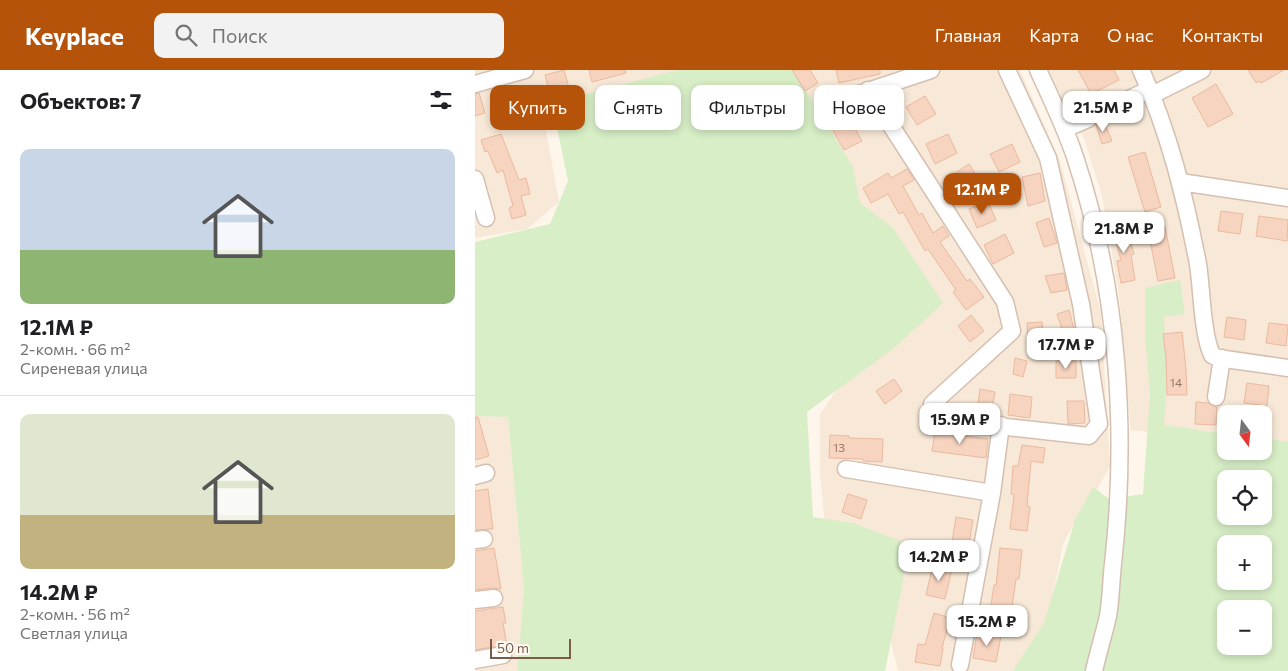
<!DOCTYPE html>
<html lang="ru">
<head>
<meta charset="utf-8">
<style>
  :root { --surface:#fff; --page:#f2f2f2; --text:#202124; --muted:#757577; --line:#e0e0e0; --accent:#b45309 }
  body { margin:0; font-family:Commissioner,sans-serif; background:var(--page); color:var(--text); height:100vh; display:flex; flex-direction:column; font-size:19px; white-space:nowrap }
  * { box-sizing:border-box; margin:0 }
  p { font-size:16px; color:var(--muted) }
  .icon { flex:none; width:28px; height:28px; fill:none; stroke:currentColor; stroke-width:2; stroke-linecap:round; stroke-linejoin:round }
  .map { position:relative; flex:1; overflow:hidden }
  .panel { display:flex; flex-direction:column; background:var(--surface); width:475px }
  .panel>* { flex:none }
  .hud { position:absolute; left:15px; top:15px; width:475px; height:45px; display:flex; gap:10px }
  .needle { width:32px; rotate:165deg }
  .controls { position:absolute; left:742px; top:335px; display:grid; gap:10px }
  .controls a { display:grid; place-items:center; width:55px; height:55px; border-radius:10px; background:var(--surface); box-shadow:0 2px 8px #0003; font-size:25px }
  .scale { position:absolute; left:15px; bottom:12px; width:81px; box-sizing:border-box; padding-left:5px; border:2px solid #7d5b4a; border-top:0; font-size:14px; line-height:18px; white-space:nowrap; color:#7d5b4a; -webkit-text-stroke:4px #fffaf2; paint-order:stroke }
  .price { position:absolute; translate:-50% -42px; padding:0 11px; border-radius:10px; background:#fff; color:#222; font-size:16px; line-height:32px; filter:drop-shadow(0 1px 2px #0008) }
  .price::after { content:''; position:absolute; left:50%; top:30px; width:15px; height:11px; margin-left:-8px; background:inherit; clip-path:polygon(0 0,100% 0,50% 100%) }
  .price.on { background:var(--accent); color:#fff }
  ul { padding:0; list-style:none }
  li { display:grid; align-content:center; gap:10px; height:265px; padding:0 20px }
  li+li { border-top:1px solid var(--line) }
  li span { display:grid; place-items:center; height:155px; border-radius:10px; color:#555 }
  li>.icon { margin-inline-start:auto }
  span .icon { width:90px; height:90px; fill:#fffc; stroke-width:1 }
  li b { font-size:21px }
  h2 { display:flex; justify-content:space-between; align-items:center; height:60px; padding:0 20px; font-size:21px }
  .tag { padding:0 18px; border-radius:10px; background:var(--surface); box-shadow:0 2px 8px #0003; font-size:18px; line-height:45px }
  .tag.on { background:var(--accent); color:#fff }
  header { display:flex; align-items:center; gap:30px; box-sizing:border-box; height:70px; padding:0 25px; background:var(--accent); color:#fff }
  header strong { font-size:24px }
  nav { display:flex; gap:28px; margin-inline-start:auto; font-size:18px }
  .search { width:350px; height:45px; background:var(--page); display:flex; align-items:center; gap:12px; box-sizing:border-box; padding:0 18px; border-radius:10px; color:var(--muted); font-size:19px }
  main { display:flex; flex:1; min-height:0 }
  .map>svg:first-child { display:block }
</style>
</head>
<body>
<header>
<strong>Keyplace</strong>
<div class="search"><svg class="icon" aria-label="search" viewBox="0 0 24 24"><circle cx="10" cy="10" r="6"/><path d="M15 15l6 6"/></svg>Поиск</div>
<nav><a>Главная</a><a>Карта</a><a>О нас</a><a>Контакты</a></nav>
</header>
<main>
<section class="panel">
<h2>Объектов: 7<svg class="icon" aria-label="filters" viewBox="0 0 24 24"><path d="M4 7h16M4 17h16"/><circle cx="9" cy="7" r="2"/><circle cx="15" cy="17" r="2"/></svg></h2>
<ul>
<li><span style="background:linear-gradient(#c9d6e8 65%,#8fb573 0)"><svg class="icon" aria-label="home" viewBox="0 0 24 24"><path d="M3 11l9-7 9 7M6 9v11h12V9"/></svg></span><div><b>12.1M ₽</b><p>2-комн. · 66 m²</p><p>Сиреневая улица</p></div></li>
<li><span style="background:linear-gradient(#dfe7d0 65%,#c2b280 0)"><svg class="icon" aria-label="home" viewBox="0 0 24 24"><path d="M3 11l9-7 9 7M6 9v11h12V9"/></svg></span><div><b>14.2M ₽</b><p>2-комн. · 56 m²</p><p>Светлая улица</p></div></li>
</ul>
</section>
<div class="map">
<svg width="813" height="601" viewBox="0 0 813 601">
  <rect width="100%" height="100%" fill="#fef6ea"/>
  <!-- residential -->
  <path fill="#f7e8d7" d="M0,0h215l-148,39 17,93 -32,27 -52,9z
    M306,0h239l40,91 41,152 9,153 -16,29 -13,16 -18,33 -18,89 -30,38h-117l-11,-45 -62,-101 -5,-52v-59l21,-30 23,-167z
    M571,0h242v378l-24,-2v-32h-38v27l-95,-11 -12,-136 -17,-98 -18,-58 -20,-32z
    M0,346l33,1 16,173 -7,81h-42z"/>
  <!-- green -->
  <path fill="#d7eec6" fill-rule="evenodd" d="M203,0h115l60,97 7,36 33,25 50,75 -49,45 -87,64 6,105 40,6 57,22 -25,126h-368l7,-81 -16,-173 -33,-1v-174l75,-18 18,-43 -16,-78z
    M705,210l5,34 -21,3 3,56 -3,52 62,9v17h38v-13l24,4v229h-275l31,-48 31,-103 18,-33 16,12 34,-5 7,-100 -5,-62v-44zM751,409h38v37h-38zM751,474h38v37h-38zM751,539h38v37h-38z"/>
  <!-- building -->
  <path fill="#f6d4bf" stroke="#ebb99e" d="M89,0l5,18 -19,6 -5,-19z
    M114,0h36l1,3 -34,9z
    M317,0h18l8,13 -13,8z
    M361,0h44v4l-41,9z
    M603,0h36l5,10 -28,14z
    M773,0h36l-23,13 -1,-2 -4,2z
    M741,14l17,30 -25,13 -16,-29z
    M4,23l6,20 -10,3v-22z
    M450,26l11,18 -19,11 -11,-18z
    M375,49l12,22 -18,9 -12,-21z
    M622,52h7l8,19 -10,3 -6,-19z
    M26,64l18,46 7,-2 4,16 -9,2 5,19 -14,4 -3,-11 4,-2 -10,-36 -6,3 -9,-22 -3,1 -4,-12z
    M473,64l9,19 -22,11 -9,-20z
    M537,74l8,18 -21,10 -9,-18z
    M670,82l16,55 -16,5 -17,-55z
    M494,94l11,17 -15,10 -11,-17z
    M432,99l7,11 -11,6 16,29 3,-2 11,20 10,-7 6,10 -9,6 27,39 3,-2 14,18 -18,13 -13,-18 3,-2 -28,-41 -3,2 -22,-39 -4,2 -11,-20 -17,9 -8,-15 25,-15 3,5z
    M565,103l5,28 -17,5 -6,-29z
    M513,132l8,18 -19,8 -8,-19z
    M746,141l22,3 -3,20 -22,-3z
    M784,146l29,4 -1,21 -31,-5z
    M574,148l8,25 -13,4 -8,-24z
    M651,154l8,30 -3,1 4,25 -14,3 -4,-22 4,-1 -9,-32z
    M690,157l10,51 -17,3 -10,-51z
    M530,164l9,19 -21,11 -9,-19z
    M589,203l3,17 -16,3 -6,-17z
    M594,240l5,19 -11,3 -6,-18z
    M496,245l13,16 -14,11 -12,-16z
    M752,247l19,3 -2,20 -20,-3z
    M567,252l1,19 -15,1 -1,-19z
    M794,253l19,2 -2,21 -20,-3z
    M707,262l4,37 1,26h-20l-1,-37 -3,-24z
    M540,288l12,3 -4,16 -10,-3z
    M581,291h20v17h-20z
    M419,309l8,12 -17,13 -9,-13z
    M772,313l22,3 -2,20 -23,-3z
    M505,319l15,3 -4,21 -14,-2z
    M535,324l22,3 -2,21 -22,-3z
    M592,331h17l1,22 -17,1z
    M721,332l12,1 6,4h3l-1,18 -21,-1z
    M0,347h3l11,39 -14,4z
    M460,362l53,7 -2,19 -54,-7z
    M355,365l19,1v2l34,1 -1,23 -19,-1v-2l-34,-1z
    M547,375l23,3 -2,15 -12,-2 -4,45 3,1 -3,24 -17,-2 4,-34 -3,-1 2,-28h5z
    M13,419l5,40 -18,1v-39z
    M373,424l19,6 -6,19 -19,-7z
    M481,447l17,3 -4,24 -17,-2z
    M19,478l7,41 -8,-1 -18,2v-39z
    M525,478l22,2 -3,29h-3l-5,35 -21,-3 4,-26h2z
    M458,494l19,5 -7,30 -19,-4z
    M28,537l3,16h-3l4,23 -6,-1 -26,5v-39z
    M459,543l16,5 -8,30h1l-3,18 -25,-4 3,-18 7,1z
    M502,562l24,4 -5,26 -23,-4z"/>
  <g fill="none" stroke-linecap="round" stroke-linejoin="round">
    <!-- minor casing -->
    <g stroke="#d5bfb0" stroke-width="19">
      <path id="minor" d="M563,0c13,28 27,57 37,87 43,130 53,271 38,407 -2,17 -2,35 -5,52 -4,18 -10,37 -14,55
        M666,0c28,62 44,127 57,194 4,26 4,69 14,91l6,3 70,10
        M0,14l50,-14
        M393,20l137,212 7,29 -80,73 11,16 146,16 10,-12 -18,-120 -33,-146 -41,-88
        M677,25l50,-25
        M366,30l90,-30
        M625,43l50,-24
        M590,59l23,-10
        M0,109l11,39
        M705,112l108,16
        M741,327l6,-39
        M371,399l146,24
        M0,406l11,-3
        M0,470l9,-1
        M0,530l19,-2
        M0,590l28,-5
        M485,595l32,-172 9,-68"/>
    </g>
    <!-- minor -->
    <use href="#minor" stroke="#fff" stroke-width="16"/>
  </g>
  <g text-anchor="middle" dominant-baseline="central" stroke-width="5" stroke-linejoin="round" paint-order="stroke">
    <!-- number labels -->
    <g font-size="12" fill="#9b7967">
      <text x="701" y="312">14</text>
      <text x="364" y="377">13</text>
    </g>
  </g>
</svg>
<div class="controls">
<a><svg class="needle" viewBox="-14 -14 28 28"><path d="M0-13l5 13h-10z" fill="#e53935"/><path d="M0 13l5-13h-10z" fill="#757577"/></svg></a>
<a><svg class="icon" aria-label="locate" viewBox="0 0 24 24"><circle cx="12" cy="12" r="6"/><path d="M12 2v4M12 18v4M2 12h4M18 12h4"/></svg></a>
<a>+</a>
<a>−</a>
</div>
<div class="scale">50 m</div>
<b class="price" style="left:628px;top:63px">21.5M ₽</b>
<b class="price on" style="left:507px;top:145px">12.1M ₽</b>
<b class="price" style="left:649px;top:184px">21.8M ₽</b>
<b class="price" style="left:591px;top:300px">17.7M ₽</b>
<b class="price" style="left:485px;top:375px">15.9M ₽</b>
<b class="price" style="left:464px;top:512px">14.2M ₽</b>
<b class="price" style="left:512px;top:577px">15.2M ₽</b>
<div class="hud">
<a class="tag on">Купить</a>
<a class="tag">Снять</a>
<a class="tag">Фильтры</a>
<a class="tag">Новое</a>
</div>
</div>
</main>
</body>
</html>
